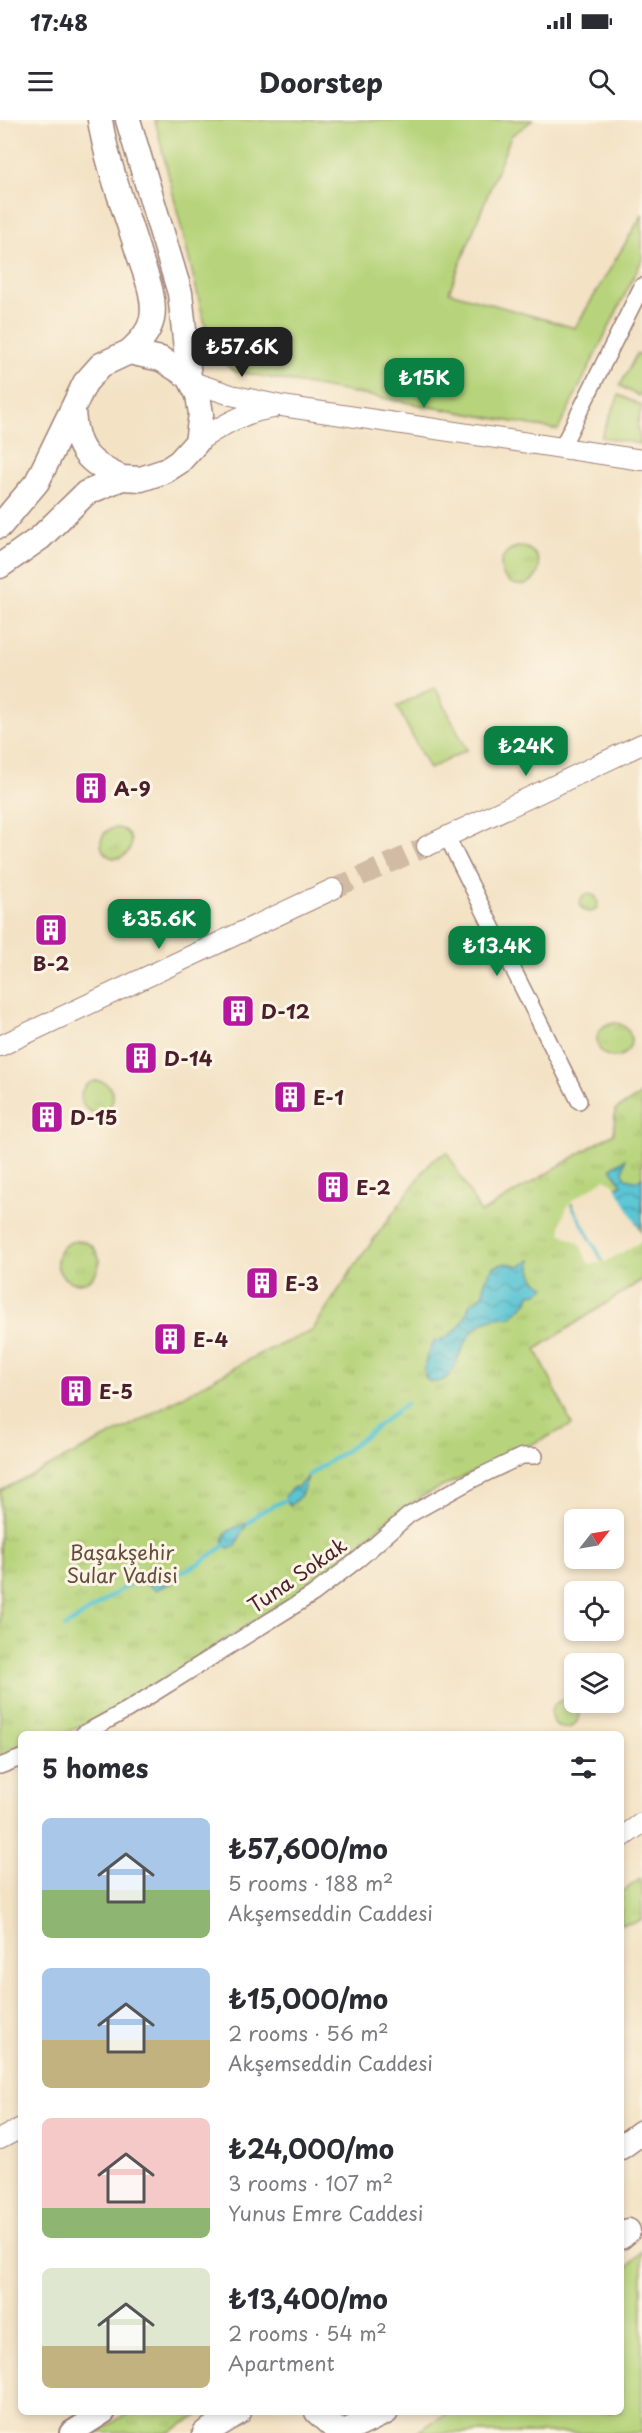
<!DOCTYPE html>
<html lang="en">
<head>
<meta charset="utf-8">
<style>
  :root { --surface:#fff; --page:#f7f7f7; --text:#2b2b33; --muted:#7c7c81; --accent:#0b8043 }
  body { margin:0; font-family:"Playpen Sans",sans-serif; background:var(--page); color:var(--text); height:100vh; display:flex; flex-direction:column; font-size:22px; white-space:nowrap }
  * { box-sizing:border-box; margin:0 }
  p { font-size:20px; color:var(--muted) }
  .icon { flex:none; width:33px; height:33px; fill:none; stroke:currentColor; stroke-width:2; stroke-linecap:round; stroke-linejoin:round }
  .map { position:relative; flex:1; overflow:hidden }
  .details { position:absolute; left:18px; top:1611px; width:606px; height:684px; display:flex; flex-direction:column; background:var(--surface); border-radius:9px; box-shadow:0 3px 9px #0003 }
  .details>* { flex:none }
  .needle { width:39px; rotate:59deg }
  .controls { position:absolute; left:564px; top:1389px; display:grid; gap:12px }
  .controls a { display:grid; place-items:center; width:60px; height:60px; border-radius:9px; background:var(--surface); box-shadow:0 3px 9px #0003; font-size:30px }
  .price { position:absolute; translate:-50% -51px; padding:0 14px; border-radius:12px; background:var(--accent); color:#fff; font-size:20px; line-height:39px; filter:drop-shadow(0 2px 3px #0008) }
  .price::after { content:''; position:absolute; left:50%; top:36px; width:18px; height:14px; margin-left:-9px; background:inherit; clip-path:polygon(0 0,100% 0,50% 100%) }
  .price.selected { background:#222; color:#fff }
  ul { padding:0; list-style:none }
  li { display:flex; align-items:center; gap:18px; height:150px; padding:0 24px }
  li span { display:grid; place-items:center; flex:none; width:168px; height:120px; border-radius:9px; color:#555 }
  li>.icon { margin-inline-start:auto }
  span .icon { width:72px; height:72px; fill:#fffc; stroke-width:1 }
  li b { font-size:26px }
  h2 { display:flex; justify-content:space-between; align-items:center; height:72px; padding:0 24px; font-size:26px }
  .status { display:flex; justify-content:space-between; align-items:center; height:42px; padding:0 30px; background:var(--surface); direction:ltr }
  .status svg { height:16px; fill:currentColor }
  header { display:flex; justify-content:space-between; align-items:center; height:78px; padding:0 24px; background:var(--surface); font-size:27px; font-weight:700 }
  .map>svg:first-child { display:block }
</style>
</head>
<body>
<div class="status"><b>17:48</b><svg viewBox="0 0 49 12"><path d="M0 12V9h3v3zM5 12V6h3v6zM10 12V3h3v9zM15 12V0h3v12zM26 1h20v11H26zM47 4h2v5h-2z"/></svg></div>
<header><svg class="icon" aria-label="menu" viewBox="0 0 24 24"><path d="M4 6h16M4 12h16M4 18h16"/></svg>Doorstep<svg class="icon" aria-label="search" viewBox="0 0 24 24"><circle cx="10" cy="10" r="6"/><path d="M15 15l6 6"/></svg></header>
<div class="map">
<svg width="642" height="2313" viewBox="0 0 642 2313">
  <defs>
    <pattern id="park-tufts" width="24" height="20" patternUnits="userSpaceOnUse" patternTransform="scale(1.5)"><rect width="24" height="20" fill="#b7d47b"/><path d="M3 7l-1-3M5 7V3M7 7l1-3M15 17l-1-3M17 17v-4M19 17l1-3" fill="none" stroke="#9fb66a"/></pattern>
    <pattern id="water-waves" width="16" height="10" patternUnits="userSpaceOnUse" patternTransform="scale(1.5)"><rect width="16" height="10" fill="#5ac5d4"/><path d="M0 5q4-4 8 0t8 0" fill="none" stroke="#4c9fac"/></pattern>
  </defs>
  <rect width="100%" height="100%" fill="#fcf5e5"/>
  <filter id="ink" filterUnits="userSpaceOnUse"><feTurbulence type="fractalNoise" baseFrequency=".0167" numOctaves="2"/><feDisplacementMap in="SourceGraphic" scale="12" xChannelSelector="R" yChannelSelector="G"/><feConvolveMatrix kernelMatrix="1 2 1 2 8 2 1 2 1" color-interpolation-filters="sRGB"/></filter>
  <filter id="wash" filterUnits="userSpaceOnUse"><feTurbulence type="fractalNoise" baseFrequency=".008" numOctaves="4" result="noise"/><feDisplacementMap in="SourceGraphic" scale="24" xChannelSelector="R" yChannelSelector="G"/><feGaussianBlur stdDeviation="1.35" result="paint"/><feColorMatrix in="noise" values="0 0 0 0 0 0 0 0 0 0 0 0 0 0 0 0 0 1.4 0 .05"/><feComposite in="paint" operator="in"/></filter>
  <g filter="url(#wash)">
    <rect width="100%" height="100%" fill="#f3e2c4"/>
    <!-- grass -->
    <path fill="#b7d47b" stroke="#807a53" stroke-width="1.5" d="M155,0h378l-22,16 -62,156 126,36 67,-113v45l-84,170 -325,-59 -22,-22z
      M637,233l5,3v35l-3,5 -19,-10z
      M619,275l23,11c-3,17 -8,15 -1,35l-1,3 -39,-7z
      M435,567l32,63 -38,19 -32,-63z
      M642,2131v182h-226l32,-21h173v-138z"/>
    <!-- park -->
    <path fill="url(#park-tufts)" stroke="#807a53" stroke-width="1.5" d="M501 446a19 19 0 1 1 38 0a19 19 0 1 1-38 0Z
      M101 723a15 15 0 1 1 30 0a15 15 0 1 1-30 0Z
      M580 783a9 9 0 1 1 18 0a9 9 0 1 1-18 0Z
      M597 920a17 17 0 1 1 34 0a17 17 0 1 1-34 0Z
      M81 977a16 16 0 1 1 32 0a16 16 0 1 1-32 0Z
      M642,974v186l-106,69 36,76 -147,70 -29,18 -88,74 -192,122 -52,25h-43v19l-21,7v-269l129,-65 130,-72 53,-23 41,-63 78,-107 16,-9 34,61 133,-80 1,-23z
      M57 1142a21 21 0 1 1 42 0a21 21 0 1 1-42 0Z
      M551 1594a14 14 0 1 1 28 0a14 14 0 1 1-28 0Z
      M640,1759l2,2v38l-8,4 -13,1v-31z
      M130,2292h74l-36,21h-72z"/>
    <!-- water -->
    <path fill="url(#water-waves)" stroke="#527280" stroke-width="1.5" d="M625,1039l-2,13 3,6 11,3 5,-3v47l-3,2 3,10 -32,21 -20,3 -21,-53 6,-7 47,-16 -11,-17z
      M531,1140c-1,14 3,21 15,27l-8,6 -8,1 -2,7 -17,16c-63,-3 -42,71 -81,65l-5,-5c-1,-15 1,-23 10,-36 18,-3 31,-19 34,-36l14,-10 2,-14 8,-14 13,-4 15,3z
      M309,1355l-8,20 -11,11 -5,-6 1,-6 8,-7h4z
      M248,1403l-7,10 -5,13 -7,2 -5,-2c-3,-16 12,-19 24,-23z
      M163,1451l13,4 -5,8 -15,7 -10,-6 -2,-5 6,-7z"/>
    <!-- pier -->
    <path fill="#f3e2c4" d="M605,1059l9,5 28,50v7l-37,21 -34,-61z
      M569,1083l33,60h-14l-8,-19 -19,-11v-11z"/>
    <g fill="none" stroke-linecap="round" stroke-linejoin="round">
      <!-- stream -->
      <path stroke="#5ac5d4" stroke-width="4.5" d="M309,1355l39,-26 58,-45
        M248,1403l11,-10 26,-13
        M176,1455l24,-12 24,-17
        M65,1507l69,-46 10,-2"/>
    </g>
  </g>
  <g filter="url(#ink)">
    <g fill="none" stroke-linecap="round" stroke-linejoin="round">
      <!-- tertiary-tunnel -->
      <path stroke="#d1bba5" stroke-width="20" stroke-dasharray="20 10" stroke-linecap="butt" d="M333,769l94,-43"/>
      <!-- minor casing -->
      <g stroke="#9e8078" stroke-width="18">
        <path id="minor" d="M561,329l81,-163
          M447,717l132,264
          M83,1614l44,-24 186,-116 47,-36 49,-43 65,-36 48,-23h13
          M0,1646l21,-8"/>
      </g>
      <!-- tertiary casing -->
      <g stroke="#9e8078" stroke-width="22">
        <path id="tertiary" d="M192,262l39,13 51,11 360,54
          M197,322c24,-16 47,-30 76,-34
          M427,726l215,-102
          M0,926l333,-157
          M621,1718l21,-15
          M0,2019l21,-11"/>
      </g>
      <!-- secondary casing -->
      <g stroke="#9e8078" stroke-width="26">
        <path id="secondary" d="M71,2313l33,-21"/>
      </g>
      <!-- primary casing -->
      <g stroke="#9e8078" stroke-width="27">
        <path id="primary" d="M100,0c7,45 25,89 38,132 7,21 18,45 14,67 -3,14 -13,24 -23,33
          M73,290c2,39 14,53 49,68
          M0,406l37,-44 48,-99 16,-18 28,-13 32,7 28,18
          M0,446l40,-28 46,-45 36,-15 19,1 24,-8 14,-9 18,-20 4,-28 -3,-19 -9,-18 -9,-84 -52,-173
          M621,2027l21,-15
          M621,2117l7,-6
          M317,2292l23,21
          M205,2313l34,-21
          M342,2313l44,-21"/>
      </g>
      <!-- minor -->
      <use href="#minor" stroke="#fff" stroke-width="15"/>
      <!-- tertiary -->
      <use href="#tertiary" stroke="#fff" stroke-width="20"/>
      <!-- secondary -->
      <use href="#secondary" stroke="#fff" stroke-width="22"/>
      <!-- primary -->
      <use href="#primary" stroke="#fff" stroke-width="24"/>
    </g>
  </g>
  <!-- icons -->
  <defs>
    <g id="building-square" transform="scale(1.725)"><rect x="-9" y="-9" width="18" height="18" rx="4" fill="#b5179e" stroke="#fcf5e5"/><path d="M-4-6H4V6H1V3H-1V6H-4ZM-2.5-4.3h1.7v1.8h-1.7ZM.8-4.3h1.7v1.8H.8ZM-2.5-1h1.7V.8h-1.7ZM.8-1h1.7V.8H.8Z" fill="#fff"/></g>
  </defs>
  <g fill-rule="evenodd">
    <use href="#building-square" x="91" y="668"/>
    <use href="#building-square" x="51" y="810"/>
    <use href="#building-square" x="238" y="891"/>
    <use href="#building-square" x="141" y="938"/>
    <use href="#building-square" x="290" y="977"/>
    <use href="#building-square" x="47" y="997"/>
    <use href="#building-square" x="333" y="1067"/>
    <use href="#building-square" x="262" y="1163"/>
    <use href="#building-square" x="170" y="1219"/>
    <use href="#building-square" x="76" y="1271"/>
  </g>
  <g text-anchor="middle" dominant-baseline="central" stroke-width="6" stroke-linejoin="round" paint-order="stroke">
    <!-- poi labels -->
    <g font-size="20" font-weight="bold" fill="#4a1f2b" stroke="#fcf5e5" text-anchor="start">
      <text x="114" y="668">A-9</text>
      <text x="51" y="843" text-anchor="middle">B-2</text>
      <text x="261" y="891">D-12</text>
      <text x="164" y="938">D-14</text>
      <text x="313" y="977">E-1</text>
      <text x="70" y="997">D-15</text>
      <text x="356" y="1067">E-2</text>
      <text x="285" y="1163">E-3</text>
      <text x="193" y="1219">E-4</text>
      <text x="99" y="1271">E-5</text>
    </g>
    <!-- park labels -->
    <g font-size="20" fill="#654c3f" stroke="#fcf5e5">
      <text x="122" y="1432">Başakşehir<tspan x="122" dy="23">Sular Vadisi</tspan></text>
    </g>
    <!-- street labels -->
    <g font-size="20" fill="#4a1f2b" stroke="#fcf5e5">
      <text transform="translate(297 1455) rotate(-35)">Tuna Sokak</text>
    </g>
  </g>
</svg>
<div class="controls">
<a><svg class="needle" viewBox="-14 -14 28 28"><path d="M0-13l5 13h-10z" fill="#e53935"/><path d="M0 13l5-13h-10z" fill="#7c7c81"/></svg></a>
<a><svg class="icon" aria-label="locate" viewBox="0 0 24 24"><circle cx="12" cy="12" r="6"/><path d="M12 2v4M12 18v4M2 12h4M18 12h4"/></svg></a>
<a><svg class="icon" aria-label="layers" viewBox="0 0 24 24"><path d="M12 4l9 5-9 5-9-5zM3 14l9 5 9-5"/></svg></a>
</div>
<b class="price selected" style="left:242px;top:258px">₺57.6K</b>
<b class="price" style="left:424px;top:289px">₺15K</b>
<b class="price" style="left:526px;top:657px">₺24K</b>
<b class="price" style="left:159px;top:830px">₺35.6K</b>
<b class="price" style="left:497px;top:857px">₺13.4K</b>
<section class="details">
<h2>5 homes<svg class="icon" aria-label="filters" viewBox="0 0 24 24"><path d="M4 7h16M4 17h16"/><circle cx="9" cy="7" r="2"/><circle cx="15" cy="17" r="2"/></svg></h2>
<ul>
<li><span style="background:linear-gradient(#a9c7e8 60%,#8fb573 0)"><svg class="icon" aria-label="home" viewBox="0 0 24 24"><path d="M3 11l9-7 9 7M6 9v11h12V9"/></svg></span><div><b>₺57,600/mo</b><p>5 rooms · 188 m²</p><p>Akşemseddin Caddesi</p></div></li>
<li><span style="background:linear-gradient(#a9c7e8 60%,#c2b280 0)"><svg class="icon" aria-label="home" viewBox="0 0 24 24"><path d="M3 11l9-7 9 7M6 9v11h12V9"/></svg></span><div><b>₺15,000/mo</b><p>2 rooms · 56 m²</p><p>Akşemseddin Caddesi</p></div></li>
<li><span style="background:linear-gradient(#f6c9c9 75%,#8fb573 0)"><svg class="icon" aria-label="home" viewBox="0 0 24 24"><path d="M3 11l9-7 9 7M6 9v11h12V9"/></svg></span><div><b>₺24,000/mo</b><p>3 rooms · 107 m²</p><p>Yunus Emre Caddesi</p></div></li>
<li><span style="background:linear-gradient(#dfe7d0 65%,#c2b280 0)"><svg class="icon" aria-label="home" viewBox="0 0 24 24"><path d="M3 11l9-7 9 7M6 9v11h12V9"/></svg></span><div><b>₺13,400/mo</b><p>2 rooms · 54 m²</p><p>Apartment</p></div></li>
</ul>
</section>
</div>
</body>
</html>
